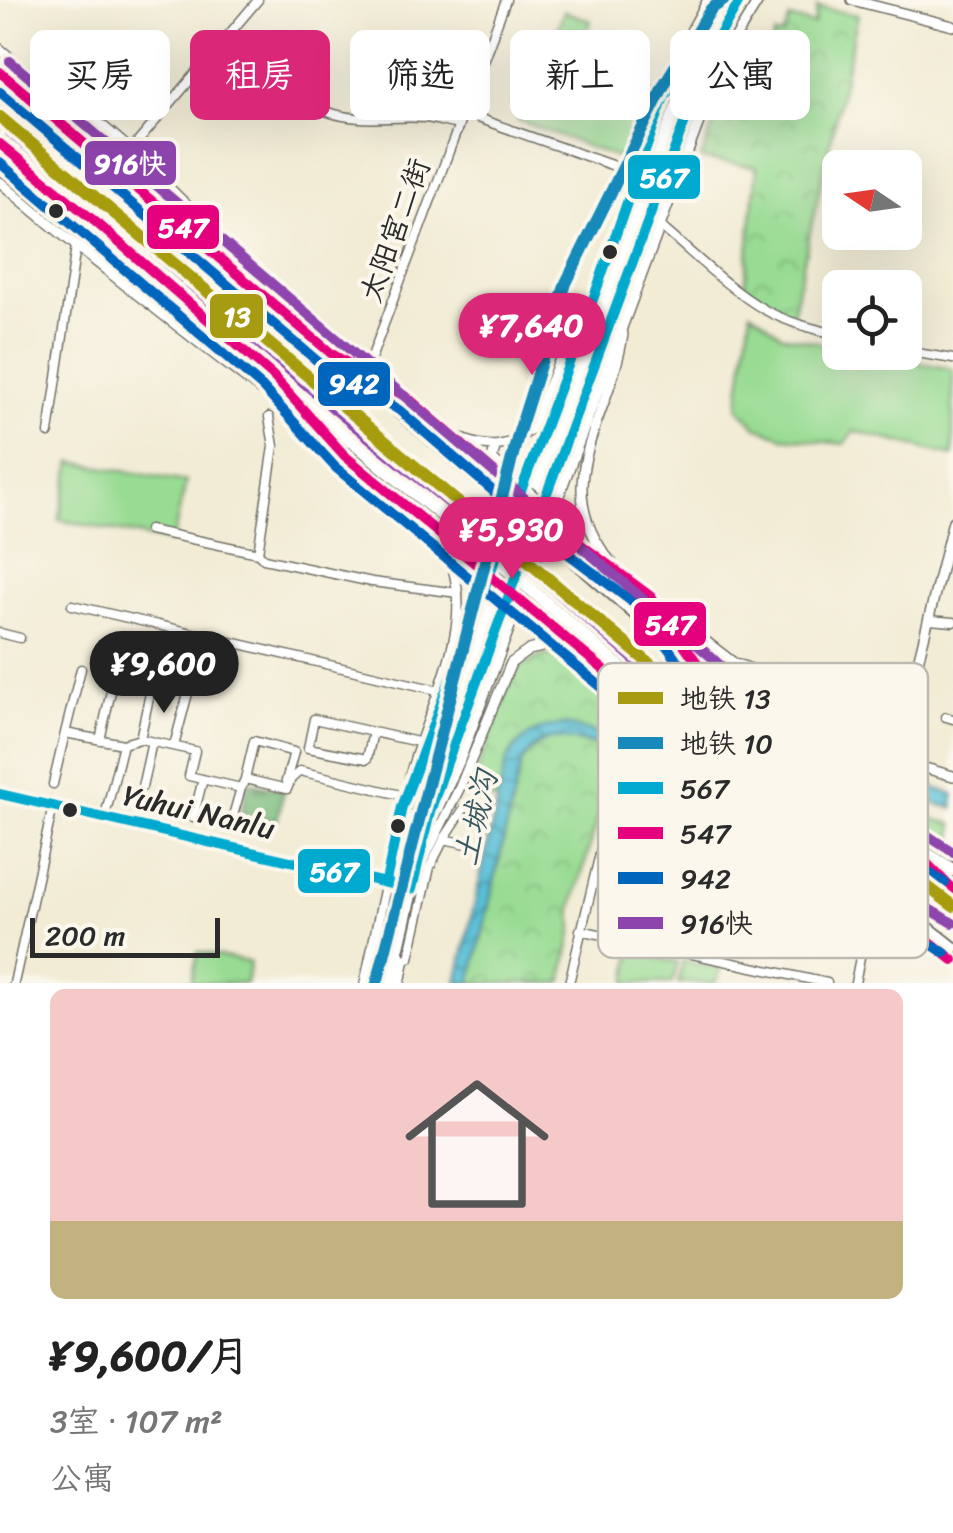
<!DOCTYPE html>
<html lang="zh">
<head>
<meta charset="utf-8">
<style>
  :root { --surface:#fff; --page:#f6f6f6; --text:#222; --muted:#767676; --accent:#db2777 }
  body { margin:0; font-family:Sriracha,"LXGW WenKai TC",sans-serif; background:var(--page); color:var(--text); height:100vh; display:flex; flex-direction:column; font-size:38px; white-space:nowrap }
  * { box-sizing:border-box; margin:0 }
  p { font-size:32px; color:var(--muted) }
  .icon { flex:none; width:55px; height:55px; fill:none; stroke:currentColor; stroke-width:2; stroke-linecap:round; stroke-linejoin:round }
  .map { position:relative; height:983px; overflow:hidden }
  .side { display:flex; flex-direction:column; background:var(--surface); flex:1 }
  .side>* { flex:none }
  .hud { position:absolute; left:30px; top:30px; width:895px; height:90px; display:flex; gap:20px }
  .needle { width:65px; rotate:283deg }
  .fabs { position:absolute; left:822px; top:150px; display:grid; gap:20px }
  .fabs a { display:grid; place-items:center; width:100px; height:100px; border-radius:15px; background:var(--surface); box-shadow:0 10px 40px #0002; font-size:50px }
  .scale { position:absolute; left:30px; bottom:25px; width:190px; box-sizing:border-box; padding-left:10px; border:5px solid #2b2b2b; border-top:0; font-size:28px; line-height:35px; white-space:nowrap; color:#2b2b2b; -webkit-text-stroke:8px #fbf7ec; paint-order:stroke }
  .price { position:absolute; translate:-50% -85px; padding:0 22px; border-radius:35px; background:var(--accent); color:#fff; font-size:32px; line-height:65px; filter:drop-shadow(0 2px 5px #0008) }
  .price::after { content:''; position:absolute; left:50%; top:60px; width:30px; height:22px; margin-left:-15px; background:inherit; clip-path:polygon(0 0,100% 0,50% 100%) }
  .price.on { background:#222; color:#fff }
  ul { padding:0; list-style:none }
  li { display:grid; align-content:center; gap:20px; height:530px; padding:0 50px }
  li span { display:grid; place-items:center; height:310px; border-radius:15px; color:#555 }
  li>.icon { margin-inline-start:auto }
  span .icon { width:180px; height:180px; fill:#fffc; stroke-width:1 }
  li b { font-size:42px }
  .pill { padding:0 35px; border-radius:15px; background:var(--surface); box-shadow:0 10px 40px #0002; font-size:35px; line-height:90px }
  .pill.on { background:var(--accent); color:#fff }
  .map>svg:first-child { display:block }
</style>
</head>
<body>
<div class="map">
<svg width="953" height="983" viewBox="0 0 953 983">
  <defs>
    <pattern id="forest-firs" width="22" height="20" patternUnits="userSpaceOnUse" patternTransform="scale(2.5)"><rect width="22" height="20" fill="#7abb7d"/><path d="M5 1l3.5 6h-7zM16 11l3.5 6h-7z" fill="#649867"/></pattern>
    <pattern id="park-crowns" width="20" height="18" patternUnits="userSpaceOnUse" patternTransform="scale(2.5)"><rect width="20" height="18" fill="#98db93"/><path d="M2 6a3 3 0 1 1 6 0M12 15a3 3 0 1 1 6 0" fill="none" stroke="#83bc7f"/></pattern>
    <pattern id="water-waves" width="16" height="10" patternUnits="userSpaceOnUse" patternTransform="scale(2.5)"><rect width="16" height="10" fill="#59bfd7"/><path d="M0 5q4-4 8 0t8 0" fill="none" stroke="#4a9baf"/></pattern>
  </defs>
  <rect width="100%" height="100%" fill="#fbf7ec"/>
  <filter id="ink" filterUnits="userSpaceOnUse"><feTurbulence type="fractalNoise" baseFrequency=".01" numOctaves="2"/><feDisplacementMap in="SourceGraphic" scale="20" xChannelSelector="R" yChannelSelector="G"/><feConvolveMatrix kernelMatrix="1 2 1 2 8 2 1 2 1" color-interpolation-filters="sRGB"/></filter>
  <filter id="wash" filterUnits="userSpaceOnUse"><feTurbulence type="fractalNoise" baseFrequency=".0048" numOctaves="4" result="noise"/><feDisplacementMap in="SourceGraphic" scale="40" xChannelSelector="R" yChannelSelector="G"/><feGaussianBlur stdDeviation="2.25" result="paint"/><feColorMatrix in="noise" values="0 0 0 0 0 0 0 0 0 0 0 0 0 0 0 0 0 1.4 0 .05"/><feComposite in="paint" operator="in"/></filter>
  <g filter="url(#wash)">
    <rect width="100%" height="100%" fill="#f2ecd5"/>
    <!-- grass -->
    <path fill="#98db93" stroke="#62835f" stroke-width="2.5" d="M553,62l83,30 14,21 -11,35 -22,10 -99,-38 3,-10 13,4z
      M751,311l31,24 58,12v5l28,1 85,16v87l-99,-25 -9,13 -62,-7 -27,-10 -18,-20z
      M72,462l114,20 -14,60 -113,-22z
      M198,952l52,10 -4,21h-55z
      M632,952l46,11 -6,20h-45z
      M683,961l38,8 -6,14h-37z"/>
    <!-- forest -->
    <path fill="url(#forest-firs)" stroke="#527354" stroke-width="2.5" d="M249,782l35,8 -7,31 -36,-8z"/>
    <!-- park -->
    <path fill="url(#park-crowns)" stroke="#62835f" stroke-width="2.5" d="M817,7l41,8 -67,304 -46,-34 12,-118 -56,-8 34,-92 10,-7 11,4 7,-21 8,4 4,-12 8,1 7,-18 24,7z
      M564,11l27,10 -14,38 -27,-10z
      M543,655c49,1 105,61 141,92l-5,31 -54,-12 -13,3 -40,139 1,21 -11,54h-95l39,-181 -38,-7 43,-115 9,-13z
      M913,814l40,10v35l-54,-41z"/>
    <!-- water -->
    <path fill="url(#water-waves)" stroke="#427581" stroke-width="2.5" d="M821,720l14,5 63,52 55,17v14c-20,-5 -43,-9 -61,-19 -23,-13 -60,-61 -84,-52l-58,73c-30,10 -49,-25 -72,-39 -16,-10 -112,-36 -128,-32 -14,4 -23,14 -29,25l-50,219h-14l49,-221c12,-25 33,-36 60,-37l111,29 61,46 60,-72z"/>
  </g>
  <g filter="url(#ink)">
    <g fill="none" stroke-linecap="round" stroke-linejoin="round">
      <!-- minor casing -->
      <g stroke="#716f66" stroke-width="11">
        <path id="minor" d="M233,32l95,80c36,12 63,3 98,6 11,2 22,5 33,7
          M537,49l128,45
          M463,113l174,61
          M131,150l127,-150
          M660,226c34,28 67,62 105,84 24,13 49,19 75,25
          M905,351l48,8
          M369,364l137,-364
          M269,417l5,29 -16,107 6,6 108,23 86,11
          M49,433l27,-187
          M149,530l109,23
          M72,605l365,85
          M929,620l24,2
          M0,633l20,5
          M946,717l7,2
          M373,732l-59,-13 -6,29 59,11 6,-27 45,10
          M65,733l16,-64
          M140,739l12,-55
          M100,740l14,-62
          M123,744l17,-5 55,12 -6,25 52,12 4,-9 42,10 4,-10 9,-8 105,25
          M174,746l14,-53
          M245,779l9,-38 40,11 -8,29
          M53,784l12,-51 58,11 -18,72
          M142,787l10,-45
          M193,818l10,-39
          M230,826l11,-38
          M444,839l21,-32 10,2
          M580,930l247,53
          M409,958l21,-91 14,-28 23,5
          M14,983l39,-177
          M569,983l49,-205
          M855,983l17,-87"/>
      </g>
      <!-- tertiary casing -->
      <g stroke="#716f66" stroke-width="12">
        <path id="tertiary" d="M852,0l101,26
          M0,49l22,19 48,30 61,52 99,98 280,239
          M0,182c155,134 324,250 479,383
          M350,364l38,23
          M288,393l40,44
          M460,438c27,12 49,11 71,-9l38,-92 14,-23
          M495,448l-3,11 21,20
          M522,493l143,-399 20,-52 23,-42
          M564,520l9,2 8,-15
          M560,529l174,134 90,32 94,71 35,10
          M612,563c-68,-79 -1,-144 11,-229
          M530,608c140,119 278,239 423,352
          M526,618l15,14 -3,15
          M896,750l57,-229
          M409,780c19,-81 81,-165 28,-247
          M0,794l412,95
          M431,823l29,-63 263,-702 36,-58
          M421,865l39,-78 51,-124 18,-13 22,-5 27,7
          M399,954l5,9 -4,20
          M365,983l37,-176 115,-300"/>
      </g>
      <!-- secondary casing -->
      <g stroke="#716f66" stroke-width="14">
        <path id="secondary" d="M705,82l18,-24
          M664,97l21,-25
          M516,541l176,-478 31,-63
          M526,550l169,-456 23,-56 22,-38"/>
      </g>
      <!-- primary casing -->
      <g stroke="#716f66" stroke-width="15">
        <path id="primary" d="M418,792l5,-35
          M375,983l39,-165 102,-277
          M390,983l40,-171 96,-262"/>
      </g>
      <!-- trunk casing -->
      <g stroke="#716f66" stroke-width="16">
        <path id="trunk" d="M555,543l250,219 98,77 50,31
          M535,593l300,263 118,92
          M650,596l37,53
          M915,852l38,38"/>
      </g>
      <!-- motorway casing -->
      <g stroke="#716f66" stroke-width="16">
        <path id="motorway" d="M0,72l504,429
          M0,144c164,134 321,274 485,407"/>
      </g>
      <!-- minor -->
      <use href="#minor" stroke="#fff" stroke-width="8"/>
      <!-- tertiary -->
      <use href="#tertiary" stroke="#fff" stroke-width="9"/>
      <!-- secondary -->
      <use href="#secondary" stroke="#fff" stroke-width="10"/>
      <!-- primary -->
      <use href="#primary" stroke="#fff" stroke-width="11"/>
      <!-- trunk -->
      <use href="#trunk" stroke="#fff" stroke-width="12"/>
      <!-- motorway -->
      <use href="#motorway" stroke="#fff" stroke-width="12"/>
      <!-- tertiary-bridge casing -->
      <g stroke="#716f66" stroke-width="12" stroke-linecap="butt">
        <path id="tertiary-bridge" d="M513,479l51,41
          M510,487l50,42
          M479,565l51,43
          M475,577l51,41"/>
      </g>
      <!-- trunk-bridge casing -->
      <g stroke="#716f66" stroke-width="16" stroke-linecap="butt">
        <path id="trunk-bridge" d="M504,501l51,42
          M485,551l50,42"/>
      </g>
      <!-- tertiary-bridge -->
      <use href="#tertiary-bridge" stroke="#fff" stroke-width="9"/>
      <!-- trunk-bridge -->
      <use href="#trunk-bridge" stroke="#fff" stroke-width="12"/>
      <!-- bus-1 casing -->
      <g stroke="#fbf7ec" stroke-width="18">
        <path id="bus-1" d="M0,794l412,95 18,-77 16,-47 249,-671 23,-56 22,-38
          M386,881l16,-74 193,-513 69,-197 34,-46"/>
      </g>
      <!-- bus-2 casing -->
      <g stroke="#fbf7ec" stroke-width="18">
        <path id="bus-2" d="M0,72l332,282 76,44 152,131 90,67 50,71 78,72 125,100 50,51
          M0,144l98,80 175,152 72,80 293,242 96,87 219,175"/>
      </g>
      <!-- bus-3 casing -->
      <g stroke="#fbf7ec" stroke-width="18">
        <path id="bus-3" d="M0,92l322,273 77,45 151,130 89,67 50,70 79,73 126,101 51,32
          M0,163l262,224 73,80 293,242c15,10 33,17 47,28 92,71 170,156 270,216"/>
      </g>
      <!-- bus-4 casing -->
      <g stroke="#fbf7ec" stroke-width="18">
        <path id="bus-4" d="M10,61l700,595c77,70 154,141 243,196
          M9,132l99,81 227,197 210,172 300,262 72,58 36,21"/>
      </g>
      <!-- bus-1 -->
      <use href="#bus-1" stroke="#00a9ce" stroke-width="10"/>
      <!-- bus-2 -->
      <use href="#bus-2" stroke="#e5007d" stroke-width="10"/>
      <!-- bus-3 -->
      <use href="#bus-3" stroke="#0065bd" stroke-width="10"/>
      <!-- bus-4 -->
      <use href="#bus-4" stroke="#8e44ad" stroke-width="10"/>
      <!-- metro-1 casing -->
      <g stroke="#fbf7ec" stroke-width="20">
        <path id="metro-1" d="M0,117l790,665 163,124"/>
      </g>
      <!-- metro-2 casing -->
      <g stroke="#fbf7ec" stroke-width="20">
        <path id="metro-2" d="M377,983l141,-548 48,-152 99,-200 46,-74 13,-9"/>
      </g>
      <!-- metro-1 -->
      <use href="#metro-1" stroke="#a79c11" stroke-width="12"/>
      <!-- metro-2 -->
      <use href="#metro-2" stroke="#178abb" stroke-width="12"/>
    </g>
  </g>
  <!-- markers -->
  <g fill="#2b2b2b" stroke="#fbf7ec" stroke-width="4">
    <circle cx="56" cy="211" r="9"/>
    <circle cx="610" cy="252" r="9"/>
    <circle cx="70" cy="810" r="9"/>
    <circle cx="398" cy="826" r="9"/>
  </g>
  <g text-anchor="middle" dominant-baseline="central" stroke-width="8" stroke-linejoin="round" paint-order="stroke">
    <!-- street labels -->
    <g font-size="30" fill="#2b2b2b" stroke="#fbf7ec">
      <text transform="translate(395 230) rotate(-70)">太阳宫二街</text>
      <text transform="translate(199 812) rotate(13)">Yuhui Nanlu</text>
    </g>
    <!-- water labels -->
    <g font-size="32" font-style="italic" fill="#39575f" stroke="#fbf7ec">
      <text transform="translate(476 818) rotate(-77)">土城沟</text>
    </g>
  </g>
  <!-- legend -->
  <rect x="598" y="663" width="330" height="295" rx="15" fill="#fbf7ec" stroke="#bdbab2" stroke-width="2.5"/>
  <rect x="618" y="692" width="45" height="12" fill="#a79c11"/>
  <rect x="618" y="737" width="45" height="12" fill="#178abb"/>
  <rect x="618" y="782" width="45" height="12" fill="#00a9ce"/>
  <rect x="618" y="827" width="45" height="12" fill="#e5007d"/>
  <rect x="618" y="872" width="45" height="12" fill="#0065bd"/>
  <rect x="618" y="917" width="45" height="12" fill="#8e44ad"/>
  <g font-size="28" fill="#2b2b2b">
    <text x="680" y="708">地铁 13</text>
    <text x="680" y="753">地铁 10</text>
    <text x="680" y="798">567</text>
    <text x="680" y="843">547</text>
    <text x="680" y="888">942</text>
    <text x="680" y="933">916快</text>
  </g>
  <g stroke="#fbf7ec" stroke-width="4">
    <rect x="83" y="139" width="95" height="48" rx="10" fill="#8e44ad"/>
    <rect x="626" y="153" width="76" height="48" rx="10" fill="#00a9ce"/>
    <rect x="145" y="203" width="76" height="48" rx="10" fill="#e5007d"/>
    <rect x="208" y="292" width="57" height="48" rx="10" fill="#a79c11"/>
    <rect x="316" y="360" width="76" height="48" rx="10" fill="#0065bd"/>
    <rect x="632" y="600" width="76" height="48" rx="10" fill="#e5007d"/>
    <rect x="296" y="847" width="76" height="48" rx="10" fill="#00a9ce"/>
  </g>
  <g font-size="28" text-anchor="middle" font-weight="bold" fill="#fff">
    <text x="130" y="173">916快</text>
    <text x="664" y="187">567</text>
    <text x="183" y="237">547</text>
    <text x="237" y="326">13</text>
    <text x="354" y="393">942</text>
    <text x="670" y="634">547</text>
    <text x="334" y="881">567</text>
  </g>
</svg>
<div class="fabs">
<a><svg class="needle" viewBox="-14 -14 28 28"><path d="M0-13l5 13h-10z" fill="#e53935"/><path d="M0 13l5-13h-10z" fill="#767676"/></svg></a>
<a><svg class="icon" aria-label="locate" viewBox="0 0 24 24"><circle cx="12" cy="12" r="6"/><path d="M12 2v4M12 18v4M2 12h4M18 12h4"/></svg></a>
</div>
<div class="scale">200 m</div>
<b class="price" style="left:532px;top:378px">¥7,640</b>
<b class="price" style="left:512px;top:582px">¥5,930</b>
<b class="price on" style="left:164px;top:716px">¥9,600</b>
<div class="hud">
<a class="pill">买房</a>
<a class="pill on">租房</a>
<a class="pill">筛选</a>
<a class="pill">新上</a>
<a class="pill">公寓</a>
</div>
</div>
<section class="side">
<ul>
<li><span style="background:linear-gradient(#f6c9c9 75%,#c2b280 0)"><svg class="icon" aria-label="home" viewBox="0 0 24 24"><path d="M3 11l9-7 9 7M6 9v11h12V9"/></svg></span><div><b>¥9,600/月</b><p>3室 · 107 m²</p><p>公寓</p></div></li>
</ul>
</section>
</body>
</html>
